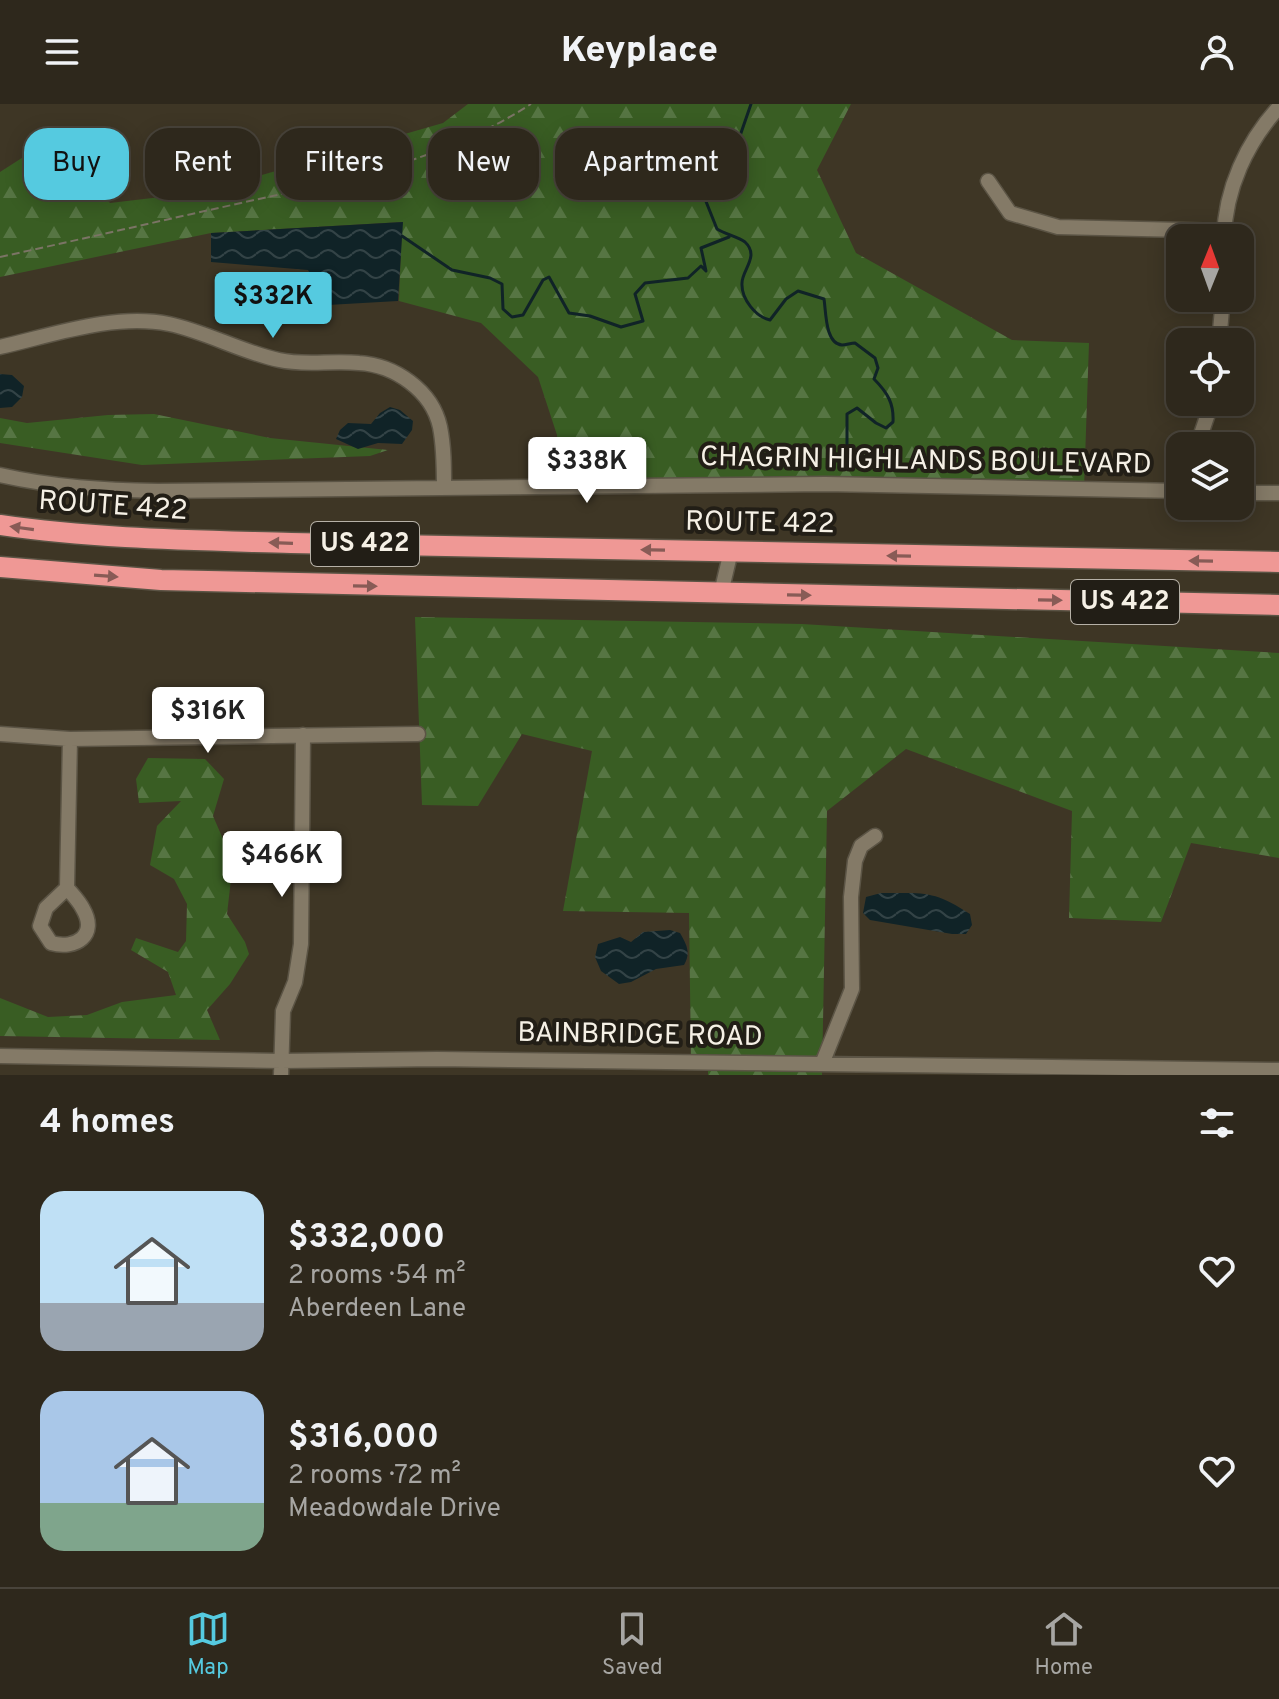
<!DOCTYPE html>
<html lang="en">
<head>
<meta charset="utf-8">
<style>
  :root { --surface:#2e281c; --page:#363025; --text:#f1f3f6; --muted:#a7a6a3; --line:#49443b; --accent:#55cae0 }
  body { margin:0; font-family:Overpass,sans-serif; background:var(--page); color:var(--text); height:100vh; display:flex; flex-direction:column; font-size:30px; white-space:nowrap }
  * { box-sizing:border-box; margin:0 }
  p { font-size:26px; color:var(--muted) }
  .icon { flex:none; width:44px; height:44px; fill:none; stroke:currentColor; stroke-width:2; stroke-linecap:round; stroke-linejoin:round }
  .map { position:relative; height:971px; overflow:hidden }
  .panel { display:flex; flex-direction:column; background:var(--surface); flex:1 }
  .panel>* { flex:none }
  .banner { position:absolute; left:24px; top:24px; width:800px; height:72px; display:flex; gap:16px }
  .needle { width:52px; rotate:1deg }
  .fabs { position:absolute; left:1166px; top:120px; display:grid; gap:16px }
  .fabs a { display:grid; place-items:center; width:88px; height:88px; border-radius:16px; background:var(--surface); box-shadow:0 4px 20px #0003,0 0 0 2px var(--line); font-size:40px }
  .price { position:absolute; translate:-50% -68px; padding:0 18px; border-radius:8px; background:#fff; color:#222; font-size:26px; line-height:52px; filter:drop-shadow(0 2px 4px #0008) }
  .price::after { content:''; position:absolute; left:50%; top:48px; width:24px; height:18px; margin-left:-12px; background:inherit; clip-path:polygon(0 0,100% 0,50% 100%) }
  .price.active { background:var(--accent); color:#111 }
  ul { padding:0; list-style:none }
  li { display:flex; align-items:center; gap:24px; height:200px; padding:0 40px }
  li span { display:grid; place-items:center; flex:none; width:224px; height:160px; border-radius:24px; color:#555 }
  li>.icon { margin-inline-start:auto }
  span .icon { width:96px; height:96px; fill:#fffc; stroke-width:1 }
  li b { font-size:34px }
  h2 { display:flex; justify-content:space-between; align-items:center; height:96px; padding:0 40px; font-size:34px }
  .chip { padding:0 28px; border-radius:24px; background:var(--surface); box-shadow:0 4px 20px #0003,0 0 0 2px var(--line); font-size:28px; line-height:72px }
  .chip.active { background:var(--accent); color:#111 }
  header { display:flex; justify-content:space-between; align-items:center; height:104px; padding:0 40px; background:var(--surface); font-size:36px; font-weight:800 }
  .tabs { display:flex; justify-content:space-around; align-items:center; height:112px; border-top:2px solid var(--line); background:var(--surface); font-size:22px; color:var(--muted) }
  .tabs a { display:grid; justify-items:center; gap:4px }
  .tabs .active { color:var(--accent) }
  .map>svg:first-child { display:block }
</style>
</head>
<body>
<header><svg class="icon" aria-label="menu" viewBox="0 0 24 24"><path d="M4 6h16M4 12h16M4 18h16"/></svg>Keyplace<svg class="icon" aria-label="person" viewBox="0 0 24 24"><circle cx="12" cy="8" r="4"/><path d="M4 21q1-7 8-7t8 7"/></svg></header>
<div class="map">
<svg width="1279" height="971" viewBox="0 0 1279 971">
  <defs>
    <pattern id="forest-firs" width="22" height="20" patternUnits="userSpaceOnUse" patternTransform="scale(2)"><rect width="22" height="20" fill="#395d23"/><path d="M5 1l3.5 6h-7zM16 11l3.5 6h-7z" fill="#567543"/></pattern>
    <pattern id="water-waves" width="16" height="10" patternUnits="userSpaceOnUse" patternTransform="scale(2)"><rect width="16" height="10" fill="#102327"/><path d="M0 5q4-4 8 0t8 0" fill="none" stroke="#334346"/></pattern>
  </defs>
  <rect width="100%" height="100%" fill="#3e3625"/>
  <!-- forest -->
  <path fill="url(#forest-firs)" d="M468,0h383l-34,66 39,83 156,87 77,3 -5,145 -524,-2 -3,-51 -19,-58 -57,-54 -82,-22 3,-79 -191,11 -211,44v-105l39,-25 35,20 36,36 93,-11 240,-69z
    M154,310l116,24 118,12 -18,6 -228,9 -142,-22v-25l27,5 81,-8z
    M415,513l387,7 477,29v205l-88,-15 -30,79 -92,-4 3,-107 -166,-62 -79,62 -5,264h-114v-12l-17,-1 -2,-149 -126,-2 29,-160 -70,-17 -44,72 -56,-1z
    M148,654l57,1 19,20 -11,37 20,46 -6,52 18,28 4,12 -19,30 -23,26 13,30 -220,-4v-38l48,19 39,-2 35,-13 54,-7 -8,-23 -37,-22 5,-12 42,14 8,-11 1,-37 -13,-25 -24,-14 7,-39 24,-25 -42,2 -3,-24z"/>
  <!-- water -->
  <path fill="url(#water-waves)" d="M403,118l-5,79 -70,4 -20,-35 -97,-8v-29z
    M0,270l12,1 12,11 -2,11 -10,10 -12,1z
    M390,303l10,3 13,11 -1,9 -10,14 -24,-1 -20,6 -22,-10 4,-9 8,-7 23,1 9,-11z
    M881,789c43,0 53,-3 89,21l2,11 -6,9h-14l-82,-14 -7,-7 3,-16z
    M670,826l10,3c7,12 11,20 4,32l-28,4 -25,13 -12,2 -18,-13 -6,-14 3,-13 22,-7 11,5 12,-10z"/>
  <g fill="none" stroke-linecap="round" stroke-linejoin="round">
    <!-- stream -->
    <path stroke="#102327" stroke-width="3" d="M751,0l-19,55 -26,22 -3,13 14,35c8,5 21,8 28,13 15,14 -3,28 -3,41 -1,16 14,34 28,37l16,-21 12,-8 26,8c2,12 1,45 18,46 4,0 9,-2 13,-2l20,15 3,10 -4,11c14,14 20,25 19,43l-7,6 -10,-5 -19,-15 -10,6v37
      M402,132l50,34 38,8 12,6 1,25 9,8 11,-2 20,-35 6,-3 20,36 21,3 31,11 22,-6 -8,-27 10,-11 43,-5 13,-12 5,5 -5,-23 28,-11"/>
    <!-- minor casing -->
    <g stroke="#5b5445" stroke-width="17">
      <path id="minor" d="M988,77l22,32 48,14 166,4
        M1224,134c1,-49 23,-96 55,-131
        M1219,238l4,-44
        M0,243c53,-12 114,-34 169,-23 38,8 72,28 110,36 26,6 53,0 80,3 35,2 73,27 81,64 4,20 4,40 4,61
        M1197,342l15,-44
        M0,371c53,12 105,15 158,16l667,-7 355,7
        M1240,389h39
        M721,489l10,-42
        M0,630l70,5 348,-5
        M67,784c5,6 12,13 16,21 15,26 -7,41 -32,34l-11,-17 6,-18 21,-20 3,-149
        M0,952l281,5 156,-2 842,11
        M822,960l30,-75 -1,-92 4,-36 6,-15 14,-10
        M281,971l2,-64 12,-29 6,-38 2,-209"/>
    </g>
    <!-- highway casing -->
    <g stroke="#5b5445" stroke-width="23">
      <path id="highway" d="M0,421c96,14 193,15 291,18l988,19
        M0,463l161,13 1118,25"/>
    </g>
    <!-- path -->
    <path stroke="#7b7465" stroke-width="2" stroke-dasharray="8 4" stroke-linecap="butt" d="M0,153c78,-17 155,-35 232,-52 106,-24 206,-41 299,-101"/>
    <!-- minor -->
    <use href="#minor" stroke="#847a67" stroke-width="14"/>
    <!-- highway -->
    <use href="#highway" stroke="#ef9895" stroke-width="20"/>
  </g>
  <!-- one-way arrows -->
  <defs><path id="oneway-solid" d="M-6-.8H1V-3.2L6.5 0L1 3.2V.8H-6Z" transform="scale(2)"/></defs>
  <g fill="#885b56">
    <use href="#oneway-solid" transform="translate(22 424) rotate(-172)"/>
    <use href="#oneway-solid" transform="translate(281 439) rotate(-178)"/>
    <use href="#oneway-solid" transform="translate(653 446) rotate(-179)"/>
    <use href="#oneway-solid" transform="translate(899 452) rotate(-179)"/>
    <use href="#oneway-solid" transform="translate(1201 457) rotate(-179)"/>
    <use href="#oneway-solid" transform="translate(106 472) rotate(4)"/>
    <use href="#oneway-solid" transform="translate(365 482) rotate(1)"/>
    <use href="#oneway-solid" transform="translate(799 491) rotate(1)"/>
    <use href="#oneway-solid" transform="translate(1050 496) rotate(1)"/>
  </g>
  <g text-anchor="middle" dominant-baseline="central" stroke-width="8" stroke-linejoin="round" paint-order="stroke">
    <!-- shield labels -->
    <g fill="#221e16" stroke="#b6b1a7" stroke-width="2">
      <rect x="311" y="418" width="108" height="44" rx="6"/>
      <rect x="1071" y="476" width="108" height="44" rx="6"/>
    </g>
    <g font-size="26" font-weight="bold" fill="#f5f0e5">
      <text x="365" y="440">US 422</text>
      <text x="1125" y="498">US 422</text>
    </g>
    <!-- street labels -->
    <g font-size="28" fill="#f5f0e5" stroke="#221e16">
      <text transform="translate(926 358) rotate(1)">CHAGRIN HIGHLANDS BOULEVARD</text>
      <text transform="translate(113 403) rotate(4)">ROUTE 422</text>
      <text transform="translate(760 420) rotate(1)">ROUTE 422</text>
      <text transform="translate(640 932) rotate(1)">BAINBRIDGE ROAD</text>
    </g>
  </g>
</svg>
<div class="fabs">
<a><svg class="needle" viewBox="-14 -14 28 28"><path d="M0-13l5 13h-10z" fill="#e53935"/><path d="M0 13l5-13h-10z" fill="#a7a6a3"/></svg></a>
<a><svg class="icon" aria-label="locate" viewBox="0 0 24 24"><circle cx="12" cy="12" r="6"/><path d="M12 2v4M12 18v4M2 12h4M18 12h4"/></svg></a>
<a><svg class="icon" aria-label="layers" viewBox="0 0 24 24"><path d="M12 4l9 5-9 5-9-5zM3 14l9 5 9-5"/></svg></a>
</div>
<b class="price active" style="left:273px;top:236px">$332K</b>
<b class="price" style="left:587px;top:401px">$338K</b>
<b class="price" style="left:208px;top:651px">$316K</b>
<b class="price" style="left:282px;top:795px">$466K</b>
<div class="banner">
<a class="chip active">Buy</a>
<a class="chip">Rent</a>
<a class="chip">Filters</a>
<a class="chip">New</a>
<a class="chip">Apartment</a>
</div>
</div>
<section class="panel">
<h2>4 homes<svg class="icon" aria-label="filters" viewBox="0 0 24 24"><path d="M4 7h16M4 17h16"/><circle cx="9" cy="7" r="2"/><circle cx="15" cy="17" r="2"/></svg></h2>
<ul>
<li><span style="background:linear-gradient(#bfe0f5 70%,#9aa5b1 0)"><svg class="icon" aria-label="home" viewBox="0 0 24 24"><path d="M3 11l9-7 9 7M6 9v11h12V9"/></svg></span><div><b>$332,000</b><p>2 rooms · 54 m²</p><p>Aberdeen Lane</p></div><svg class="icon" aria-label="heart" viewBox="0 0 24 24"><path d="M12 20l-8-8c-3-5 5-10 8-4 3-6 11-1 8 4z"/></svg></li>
<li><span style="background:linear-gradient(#a9c7e8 70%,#7fa58c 0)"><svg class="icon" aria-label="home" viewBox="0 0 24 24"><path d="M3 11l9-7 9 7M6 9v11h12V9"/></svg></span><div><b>$316,000</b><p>2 rooms · 72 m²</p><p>Meadowdale Drive</p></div><svg class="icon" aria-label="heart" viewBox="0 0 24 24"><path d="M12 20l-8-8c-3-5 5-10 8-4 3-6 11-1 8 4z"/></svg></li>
</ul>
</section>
<nav class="tabs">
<a class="active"><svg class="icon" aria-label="map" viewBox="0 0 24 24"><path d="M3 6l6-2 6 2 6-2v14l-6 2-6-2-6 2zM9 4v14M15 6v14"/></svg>Map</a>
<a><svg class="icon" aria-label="saved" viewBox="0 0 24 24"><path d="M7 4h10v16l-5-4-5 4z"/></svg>Saved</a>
<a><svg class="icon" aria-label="home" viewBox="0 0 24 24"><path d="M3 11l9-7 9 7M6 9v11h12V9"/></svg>Home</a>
</nav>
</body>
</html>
